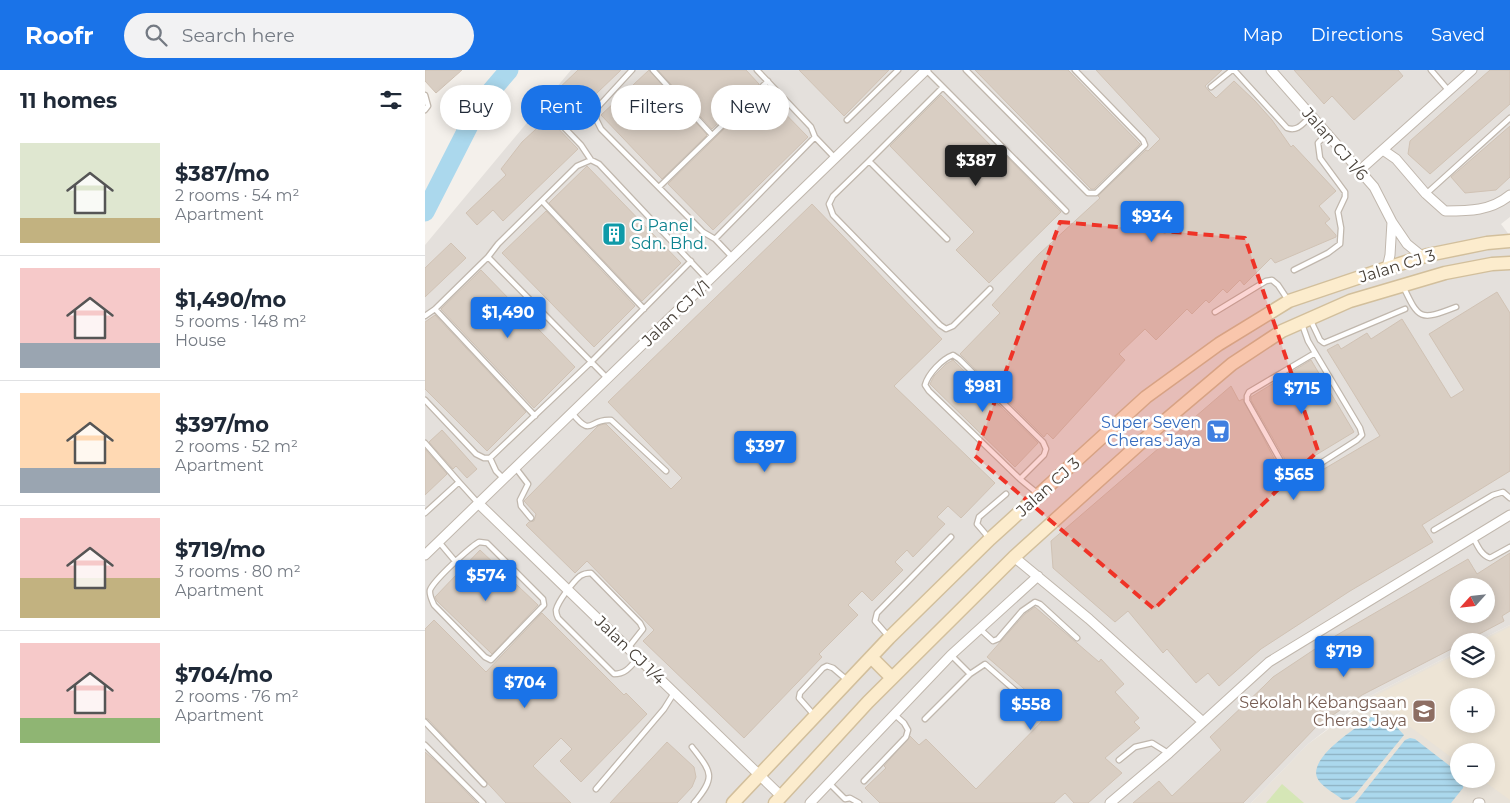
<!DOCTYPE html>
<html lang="en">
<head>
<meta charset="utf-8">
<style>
  :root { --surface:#fff; --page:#f2f2f3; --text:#1f2937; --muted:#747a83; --line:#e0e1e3; --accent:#1a73e8 }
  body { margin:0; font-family:Montserrat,sans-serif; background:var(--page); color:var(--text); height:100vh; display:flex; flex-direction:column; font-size:19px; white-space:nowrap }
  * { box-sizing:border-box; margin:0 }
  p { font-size:16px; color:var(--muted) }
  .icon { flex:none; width:28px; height:28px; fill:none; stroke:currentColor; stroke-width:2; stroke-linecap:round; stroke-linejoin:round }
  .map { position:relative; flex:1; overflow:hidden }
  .details { display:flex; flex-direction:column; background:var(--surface); width:425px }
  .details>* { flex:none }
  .hud { position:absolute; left:15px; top:15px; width:475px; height:45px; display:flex; gap:10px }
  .needle { width:32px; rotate:243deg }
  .fabs { position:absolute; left:1025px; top:508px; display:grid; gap:10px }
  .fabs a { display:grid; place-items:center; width:45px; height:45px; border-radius:50%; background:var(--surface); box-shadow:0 2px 12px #0003; font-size:25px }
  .price { position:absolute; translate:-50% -42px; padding:0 11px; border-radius:5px; background:var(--accent); color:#fff; font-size:16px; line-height:32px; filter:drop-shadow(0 1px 2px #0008) }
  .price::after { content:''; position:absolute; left:50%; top:30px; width:15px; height:11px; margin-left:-8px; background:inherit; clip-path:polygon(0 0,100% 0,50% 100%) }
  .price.selected { background:#222; color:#fff }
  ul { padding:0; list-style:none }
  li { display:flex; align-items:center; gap:15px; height:125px; padding:0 20px }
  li+li { border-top:1px solid var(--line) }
  li span { display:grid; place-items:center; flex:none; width:140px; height:100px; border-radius:0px; color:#555 }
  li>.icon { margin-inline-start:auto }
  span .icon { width:60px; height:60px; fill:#fffc; stroke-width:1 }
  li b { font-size:21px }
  h2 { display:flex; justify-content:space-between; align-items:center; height:60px; padding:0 20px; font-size:21px }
  .pill { padding:0 18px; border-radius:22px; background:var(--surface); box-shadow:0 2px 12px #0003; font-size:18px; line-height:45px }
  .pill.selected { background:var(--accent); color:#fff }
  header { display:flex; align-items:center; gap:30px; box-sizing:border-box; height:70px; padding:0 25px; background:var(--accent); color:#fff }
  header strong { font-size:24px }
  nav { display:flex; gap:28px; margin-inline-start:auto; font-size:18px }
  .search { width:350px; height:45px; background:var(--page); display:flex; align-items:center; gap:12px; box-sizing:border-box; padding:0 18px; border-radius:28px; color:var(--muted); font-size:19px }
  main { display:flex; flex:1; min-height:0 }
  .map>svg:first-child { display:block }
</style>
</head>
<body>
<header>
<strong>Roofr</strong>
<div class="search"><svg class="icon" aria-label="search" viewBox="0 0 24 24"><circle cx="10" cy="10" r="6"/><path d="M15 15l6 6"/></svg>Search here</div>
<nav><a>Map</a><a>Directions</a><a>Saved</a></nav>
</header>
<main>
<section class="details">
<h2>11 homes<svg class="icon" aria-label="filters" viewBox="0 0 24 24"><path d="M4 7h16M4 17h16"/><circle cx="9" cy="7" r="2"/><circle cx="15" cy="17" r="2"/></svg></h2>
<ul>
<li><span style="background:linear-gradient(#dfe7d0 75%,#c2b280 0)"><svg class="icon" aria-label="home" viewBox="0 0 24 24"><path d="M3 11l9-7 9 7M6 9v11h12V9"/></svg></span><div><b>$387/mo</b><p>2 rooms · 54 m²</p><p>Apartment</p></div></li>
<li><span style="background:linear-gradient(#f6c9c9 75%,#9aa5b1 0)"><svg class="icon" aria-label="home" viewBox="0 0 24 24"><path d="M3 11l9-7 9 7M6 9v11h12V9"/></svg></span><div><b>$1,490/mo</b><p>5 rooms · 148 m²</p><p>House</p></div></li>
<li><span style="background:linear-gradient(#ffd9b3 75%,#9aa5b1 0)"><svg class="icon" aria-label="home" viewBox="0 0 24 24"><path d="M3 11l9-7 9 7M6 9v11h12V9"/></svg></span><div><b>$397/mo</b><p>2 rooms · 52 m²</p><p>Apartment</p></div></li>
<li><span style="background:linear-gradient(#f6c9c9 60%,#c2b280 0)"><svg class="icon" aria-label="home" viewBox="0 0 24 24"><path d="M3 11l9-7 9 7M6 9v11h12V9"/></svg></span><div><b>$719/mo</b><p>3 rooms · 80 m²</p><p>Apartment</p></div></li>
<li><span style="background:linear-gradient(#f6c9c9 75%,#8fb573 0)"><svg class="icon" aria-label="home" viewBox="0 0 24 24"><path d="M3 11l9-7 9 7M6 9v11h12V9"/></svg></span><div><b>$704/mo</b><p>2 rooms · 76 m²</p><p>Apartment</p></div></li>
</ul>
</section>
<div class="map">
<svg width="1085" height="733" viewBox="0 0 1085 733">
  <defs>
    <pattern id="water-rules" width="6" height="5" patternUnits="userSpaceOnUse" patternTransform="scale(1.25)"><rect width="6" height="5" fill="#abd8ed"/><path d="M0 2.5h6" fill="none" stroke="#8db1c1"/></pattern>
  </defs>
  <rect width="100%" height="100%" fill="#f4f0eb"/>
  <!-- residential -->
  <path fill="#e8e2d9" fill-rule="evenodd" d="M1085,555v178h-259l57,-59 63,-46 -1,-2 89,-45v18h27v-28h-8zM1034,626h27v28h-27zM1034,681h27v28h-27z"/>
  <!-- industrial -->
  <path fill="#e4e0dc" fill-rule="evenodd" d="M146,0h939v147l-9,7 9,12v389l-32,16h-19v10l-89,45 -62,48 -57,59h-826v-558zM1034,516h27v28h-27z"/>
  <!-- education -->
  <path fill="#ede4d5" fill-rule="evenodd" d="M1085,557v173l-29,-21h5v-28h-27v12l-88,-65 88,-45v16h27v-28h-4zM1034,626h27v28h-27z"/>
  <!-- pitch -->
  <path fill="#d5e6b6" d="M857,714l22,19h-38z"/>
  <!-- water -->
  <path fill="url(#water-rules)" d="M953,645l15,8 11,12 -50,61 -6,4h-5c-7,-6 -19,-12 -24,-19 -16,-21 39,-54 52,-64z
    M985,668l5,1 44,34v6h5l-1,9 -12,15h-96l50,-63z"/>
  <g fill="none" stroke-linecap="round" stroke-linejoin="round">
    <!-- river -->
    <path stroke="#abd8ed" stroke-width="19" d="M0,142l55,-108 29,-34"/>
  </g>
  <!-- building -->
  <path fill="#d9cec3" stroke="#d0c2b4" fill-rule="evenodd" d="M0,0h37l-26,23 -11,-12z
    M153,0h43l-46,44 -21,-21z
    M224,0l58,65 -45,44 -61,-64z
    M233,0h88l13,14 -47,45z
    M374,0h90l-45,46z
    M550,0h93l72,74 -46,45h-3z
    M671,0h126l-17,16 3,4 8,8 18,-17 21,20 17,19 19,27 2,-2 43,46 -17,15 11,13 -5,4 11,12v2l-61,26 -4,-5 -27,27 -4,-5 -13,13 -4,-4 -14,14 -3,-3 -14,14 -5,-5 -31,31 -11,-11 -26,25 6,6 -72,79 -6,-6 -3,4 -84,-83 40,-41 -8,-8 47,-51 61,-56 -2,-2 48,-46 2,1 12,-12z
    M869,0h104l5,6 -49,44 -22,-24 -8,8z
    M1065,0h20v34l-80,70 -22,-20 2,-13z
    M338,21l45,46 -95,93 -45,-46z
    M516,25l61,62 2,-3 57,58 -72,71 -33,-33 18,-18 -84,-86z
    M123,48l30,31 -75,72 -10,-11 -16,15 -11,-12 40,-38 -5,-6 21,-27z
    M1085,56v51l-14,13 -31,3 -14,-16z
    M162,96l94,97 -39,38 -93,-98z
    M387,134l130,135 -48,47 101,97 -34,35 -13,-12 -11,11 8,7 -32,33 -6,-7 -12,12 8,8 -31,31 -10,-10 -14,14 10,10 -39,39 3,3 -78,81 -101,-97 11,-11 -67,-69 -12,12 -49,-48 3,-3 5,-1 2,-7 -12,-13 74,-75 6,-2h2l65,65 11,-11 -74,-76z
    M121,141l89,95 -41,41 -92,-94z
    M26,173l15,15 -41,39v-29z
    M56,200l94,97 -41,41 -93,-99z
    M1072,222l13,21v158l-88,54 11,17 -83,49 -89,58 -42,37 -11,-13 -12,10 -29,-34 -4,4 -35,-42 -13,11 -62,-54 -2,-27 180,-155 8,15 4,-2 47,90 90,-53 -53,-86 11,-6 3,5 26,-16 4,6 31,-20 49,79 13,-8 -35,-56z
    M10,245l91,97 -39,39 -62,-62v-67z
    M528,290l85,83 -23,24 -85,-83 4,-8 12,-12z
    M886,290l43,72 -63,38 -40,-70v-3z
    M17,360l35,39 -10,9 -11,-12 -3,3 -24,-27z
    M0,379l22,25 -22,21z
    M55,480l58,55 -46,49 -55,-53 -2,-4z
    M1085,483v58l-8,5 2,5 -38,20h-7v4l-97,50 -45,31 -74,77h-110l26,-22 13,15 49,-46 -11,-13 53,-50 10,-10 57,-38 138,-80 9,15zM1034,516h27v28h-27z
    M610,537l64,55 2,-3 23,25 -9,8 24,26 -5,4 6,6 -35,30 17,15 -34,30h-14l-9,-10 -11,10h-174l-15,-15 21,-20 -2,-2 26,-30 9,9 7,-6 50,50 75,-77 -64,-55 38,-43z
    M117,543l82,82 2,-2 21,21 -66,68 -21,-21 12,-12 -11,-11 -28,28 38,37h-65l-78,-84 -3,-1v-89l9,-9 52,52z
    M242,672l27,25 2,10 -4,10 -15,16h-67z
    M0,682l14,12 38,39h-52z"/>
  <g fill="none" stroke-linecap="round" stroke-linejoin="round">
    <!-- lane casing -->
    <g stroke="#c0b7ad" stroke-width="7">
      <path id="lane" d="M207,0l-35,38 -1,11 5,10 102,103 12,7 18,19
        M228,0l59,65
        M332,0l54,57 4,10 20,21
        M501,0l17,17 -74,74 78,78
        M541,0l122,123h8l49,-48 -2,-5 -68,-70
        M809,0l53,58c11,4 16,-5 24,-12
        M1006,0l18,21
        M518,17l123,124
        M786,17l21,-17
        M0,25l3,11 -3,4
        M128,46l28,29 10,15 8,4 109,116
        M422,50l51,-50
        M444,91l-36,35 -4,8 4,11 107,110 6,4 7,-3 37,-37
        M234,117l109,-106
        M1001,124l84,-76
        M117,131l102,108
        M290,169l100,-102
        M63,187l119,121
        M869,200l34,-17 12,-9 1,-16 -3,-16 7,-15v-5l-25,-34 -2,-15 9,-10
        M978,216c16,34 17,35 53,21
        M10,239l100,107
        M790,242l51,-31 6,-1 6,5 10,15
        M0,246l10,-7 53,-52 10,-13 79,-78 14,-6
        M886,251l9,19 4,3 81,-34
        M877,254l6,17 52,87 2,7 -5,5 -58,37 -7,-1 -5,-4 -40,-71v-5l2,-4 66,-39
        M0,330l51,54 8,4h6l101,-96 100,-101
        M147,343c21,26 16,5 39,7l55,51
        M0,373l34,39
        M65,388l6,13 7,7
        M90,397l13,17 -8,16 1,6 10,12
        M595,409l24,-24 2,-6 -3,-7 -84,-83 -6,-4c-11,4 -25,19 -28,30l4,6 91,88 17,14
        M0,443l34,-31 19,21
        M1009,460l59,-35 10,-3 7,6
        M1048,467c4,8 8,18 17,21l20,-11
        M564,468l-12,-14 2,-7 27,-23
        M14,472l16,19
        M54,472l8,1 56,56 1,6 -53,55 -6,-3 -51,-52c-2,-5 -5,-10 -4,-15 4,-10 39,-42 49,-48z
        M555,559l13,12 5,-2 24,-28 13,-9 5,2 37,34
        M464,567l-14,-16 2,-8 74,-76
        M203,578l15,-19 -3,-6 -49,-50c-4,0 -8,1 -11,3 -7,6 -22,25 -24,34 0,1 1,6 2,8l56,56c12,0 17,-8 24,-16
        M545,604l15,-10 51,45
        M389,645l-15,-17 1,-5 23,-25 4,-2 6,2 14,12
        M500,649l45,-45 -19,-19
        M0,652l59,62
        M0,675l58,58
        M267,677c19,25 25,29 2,56
        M694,690l16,-13 17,-4 16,10
        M439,711l42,-44 2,-7 -4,-7 -10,-9
        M404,713l16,16 5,-1 9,5
        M171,719l68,-80 10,-16"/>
    </g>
    <!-- street casing -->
    <g stroke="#c0b7ad" stroke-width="11">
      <path id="street" d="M846,0l103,117 18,35 15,22 16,13
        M958,80l13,9 30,35 19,17c24,0 46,0 65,-16
        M934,101l113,-101
        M962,198l3,-13 2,-33
        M53,433l303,293
        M0,485l501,-485
        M589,487l75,62 114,103
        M385,733l141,-148 87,-79
        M685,733l59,-50 100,-91 241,-147
        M1053,733h2"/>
    </g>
    <!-- secondary casing -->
    <g stroke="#d2bf9c" stroke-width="15">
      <path id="secondary" d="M446,587l21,21
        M308,733l156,-165 101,-99 156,-142 73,-53 70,-43 98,-33 41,-13 59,-12 23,-2
        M350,733l93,-101 146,-145 153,-138 65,-55 50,-33 68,-30 95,-28 47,-9 18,-1"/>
    </g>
    <!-- lane -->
    <use href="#lane" stroke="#fff" stroke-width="4.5"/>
    <!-- street -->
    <use href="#street" stroke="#fff" stroke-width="9"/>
    <!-- secondary -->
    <use href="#secondary" stroke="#fceccd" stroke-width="12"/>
  </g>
  <!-- marked area -->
  <path fill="#ef3327" fill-opacity="0.2" stroke="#ef3327" stroke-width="4" stroke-dasharray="10 6" stroke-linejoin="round" d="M635,152l185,16 73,213 -164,158 -179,-153z"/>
  <!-- icons -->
  <defs>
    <g id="building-square" transform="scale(1.25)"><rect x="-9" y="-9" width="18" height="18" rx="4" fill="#0f9aa8" stroke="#fff"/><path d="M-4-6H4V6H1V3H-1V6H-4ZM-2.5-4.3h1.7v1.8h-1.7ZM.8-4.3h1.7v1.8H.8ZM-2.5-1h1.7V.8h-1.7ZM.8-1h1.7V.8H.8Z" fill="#fff"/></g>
    <g id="supermarket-square" transform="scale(1.25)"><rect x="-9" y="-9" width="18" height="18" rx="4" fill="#3f7fe0" stroke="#fff"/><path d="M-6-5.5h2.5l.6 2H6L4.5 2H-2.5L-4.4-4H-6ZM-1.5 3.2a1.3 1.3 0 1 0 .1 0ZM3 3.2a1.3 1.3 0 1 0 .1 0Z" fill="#fff"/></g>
    <g id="school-square" transform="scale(1.25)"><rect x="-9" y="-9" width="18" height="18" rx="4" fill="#8d6e63" stroke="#fff"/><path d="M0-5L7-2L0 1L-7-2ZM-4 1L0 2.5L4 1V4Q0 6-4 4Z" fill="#fff"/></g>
  </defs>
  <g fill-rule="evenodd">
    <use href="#building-square" x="189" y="164"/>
    <use href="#supermarket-square" x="793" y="361"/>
    <use href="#school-square" x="999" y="641"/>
  </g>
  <g text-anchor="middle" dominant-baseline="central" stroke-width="5" stroke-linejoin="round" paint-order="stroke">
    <!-- street labels -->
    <g font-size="16" fill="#484139" stroke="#fff">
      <text transform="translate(910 74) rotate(49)">Jalan CJ 1/6</text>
      <text transform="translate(972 196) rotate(-17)">Jalan CJ 3</text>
      <text transform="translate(251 243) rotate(-44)">Jalan CJ 1/1</text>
      <text transform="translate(623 417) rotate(-42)">Jalan CJ 3</text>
      <text transform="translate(205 580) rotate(44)">Jalan CJ 1/4</text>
    </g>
    <!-- culture labels -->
    <g font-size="16" fill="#0d838f" stroke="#fff" text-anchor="start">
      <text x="206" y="155">G Panel<tspan x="206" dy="18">Sdn. Bhd.</tspan></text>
    </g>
    <!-- shop labels -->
    <g font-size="16" fill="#366cbe" stroke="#fff" text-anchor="end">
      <text x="776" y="352">Super Seven<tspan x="776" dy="18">Cheras Jaya</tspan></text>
    </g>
    <!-- education labels -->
    <g font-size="16" fill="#785e54" stroke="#fff" text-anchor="end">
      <text x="982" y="632">Sekolah Kebangsaan<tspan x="982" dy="18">Cheras Jaya</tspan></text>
    </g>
  </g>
</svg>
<div class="fabs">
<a><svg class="needle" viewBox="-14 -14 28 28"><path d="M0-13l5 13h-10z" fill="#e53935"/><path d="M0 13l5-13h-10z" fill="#747a83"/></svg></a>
<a><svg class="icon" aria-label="layers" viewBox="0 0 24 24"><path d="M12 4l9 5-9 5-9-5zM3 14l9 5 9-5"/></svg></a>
<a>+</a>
<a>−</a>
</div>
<b class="price selected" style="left:551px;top:117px">$387</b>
<b class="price" style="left:727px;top:173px">$934</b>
<b class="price" style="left:83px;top:269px">$1,490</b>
<b class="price" style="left:558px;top:343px">$981</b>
<b class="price" style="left:877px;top:345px">$715</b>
<b class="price" style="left:340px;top:403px">$397</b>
<b class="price" style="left:869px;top:431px">$565</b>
<b class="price" style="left:61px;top:532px">$574</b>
<b class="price" style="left:919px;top:608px">$719</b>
<b class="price" style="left:100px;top:639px">$704</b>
<b class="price" style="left:606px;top:661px">$558</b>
<div class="hud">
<a class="pill">Buy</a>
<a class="pill selected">Rent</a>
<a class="pill">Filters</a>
<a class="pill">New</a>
</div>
</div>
</main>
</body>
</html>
